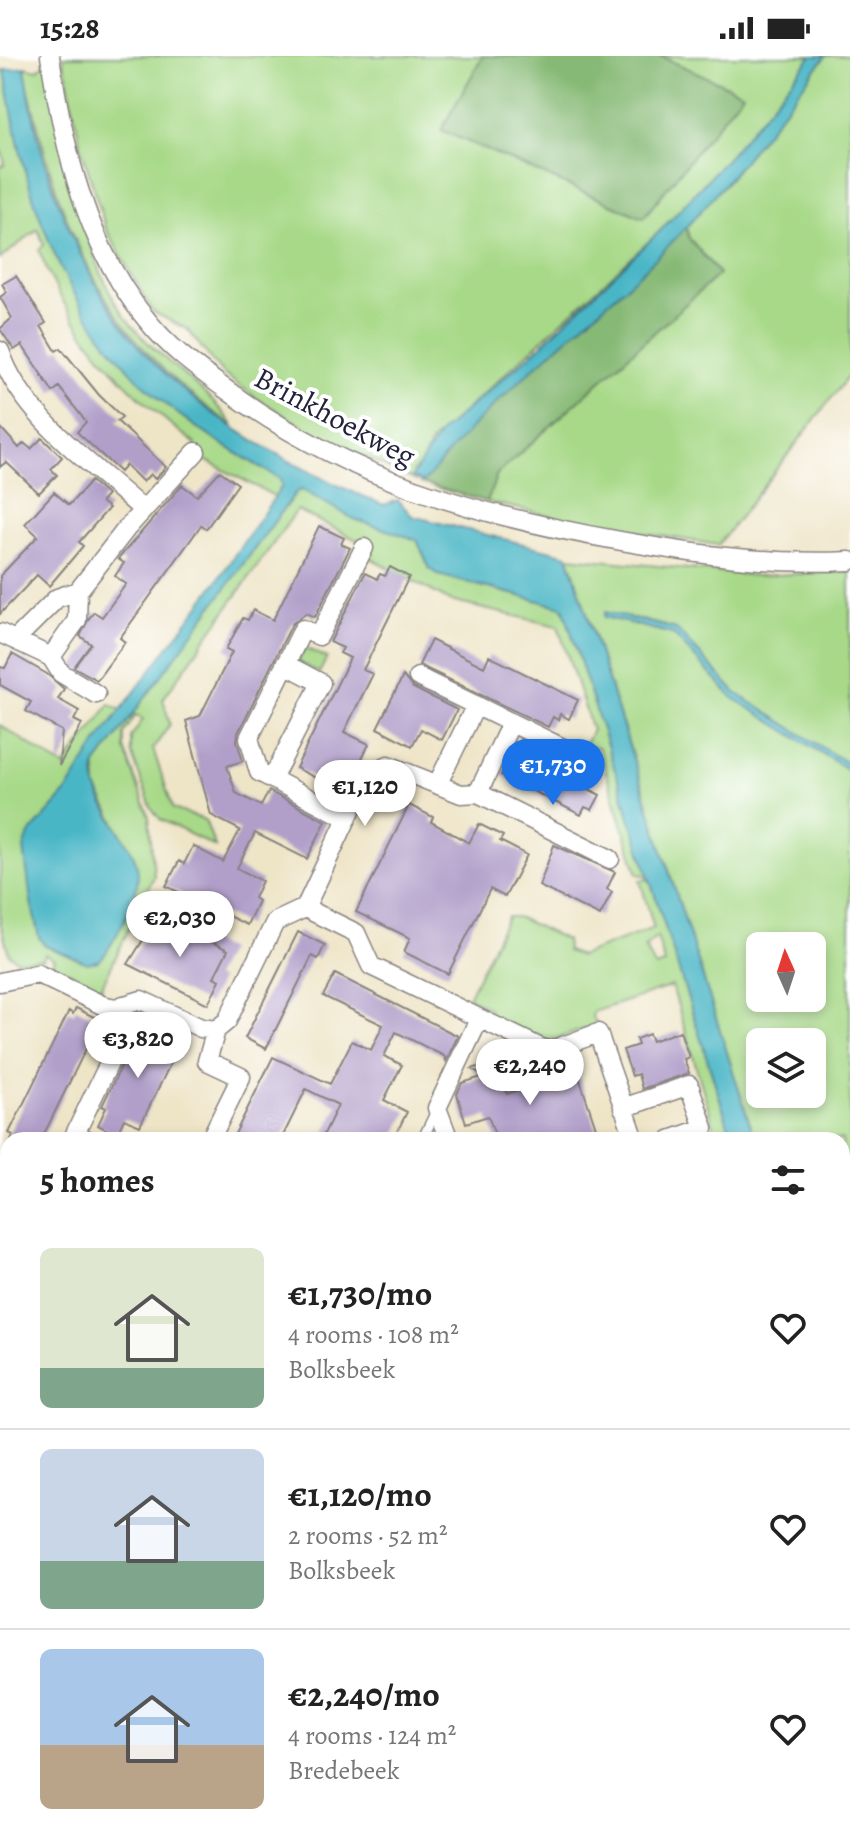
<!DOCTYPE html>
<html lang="en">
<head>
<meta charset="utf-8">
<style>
  :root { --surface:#fff; --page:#f2f2f2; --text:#222; --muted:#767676; --line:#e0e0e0; --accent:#1a73e8 }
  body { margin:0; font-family:Alegreya,serif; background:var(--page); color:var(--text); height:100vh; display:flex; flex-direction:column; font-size:30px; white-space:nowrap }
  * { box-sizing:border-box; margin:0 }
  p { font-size:26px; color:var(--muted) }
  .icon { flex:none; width:44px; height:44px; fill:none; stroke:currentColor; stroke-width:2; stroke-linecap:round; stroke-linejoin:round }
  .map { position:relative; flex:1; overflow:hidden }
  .drawer { position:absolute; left:0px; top:1076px; width:850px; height:712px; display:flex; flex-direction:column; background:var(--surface); border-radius:24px 24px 0 0; box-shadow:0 4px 12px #0003 }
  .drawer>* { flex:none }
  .needle { width:52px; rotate:357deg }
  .buttons { position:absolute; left:746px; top:876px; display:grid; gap:16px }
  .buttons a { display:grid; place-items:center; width:80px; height:80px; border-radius:12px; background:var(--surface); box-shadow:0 4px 12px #0003; font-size:40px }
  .price { position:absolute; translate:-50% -68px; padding:0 18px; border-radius:28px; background:#fff; color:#222; font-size:26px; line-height:52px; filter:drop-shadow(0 2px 4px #0008) }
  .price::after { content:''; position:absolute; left:50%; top:48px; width:24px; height:18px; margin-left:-12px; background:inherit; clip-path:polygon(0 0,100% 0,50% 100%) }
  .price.on { background:var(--accent); color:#fff }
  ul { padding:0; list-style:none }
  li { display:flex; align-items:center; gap:24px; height:200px; padding:0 40px }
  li+li { border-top:2px solid var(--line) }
  li span { display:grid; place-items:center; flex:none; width:224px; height:160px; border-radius:12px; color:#555 }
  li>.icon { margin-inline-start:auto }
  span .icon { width:96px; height:96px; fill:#fffc; stroke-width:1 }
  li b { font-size:34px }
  h2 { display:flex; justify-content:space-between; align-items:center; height:96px; padding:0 40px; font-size:34px }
  .status { display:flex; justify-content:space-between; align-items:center; height:56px; padding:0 40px; background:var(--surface); direction:ltr }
  .status svg { height:22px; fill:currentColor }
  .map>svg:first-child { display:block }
</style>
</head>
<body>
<div class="status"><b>15:28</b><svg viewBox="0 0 49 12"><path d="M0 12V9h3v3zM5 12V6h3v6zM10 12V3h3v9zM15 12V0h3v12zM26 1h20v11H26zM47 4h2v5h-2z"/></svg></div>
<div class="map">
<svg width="850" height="1788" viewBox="0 0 850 1788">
  <rect width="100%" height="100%" fill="#fff"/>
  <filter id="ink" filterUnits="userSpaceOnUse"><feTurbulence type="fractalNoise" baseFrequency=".0125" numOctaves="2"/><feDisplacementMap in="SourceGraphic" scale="16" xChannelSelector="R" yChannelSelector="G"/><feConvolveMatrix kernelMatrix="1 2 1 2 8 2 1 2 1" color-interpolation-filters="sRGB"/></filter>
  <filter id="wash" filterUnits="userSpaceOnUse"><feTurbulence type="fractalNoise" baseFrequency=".006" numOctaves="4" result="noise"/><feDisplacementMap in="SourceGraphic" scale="32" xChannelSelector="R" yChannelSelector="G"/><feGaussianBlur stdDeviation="1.8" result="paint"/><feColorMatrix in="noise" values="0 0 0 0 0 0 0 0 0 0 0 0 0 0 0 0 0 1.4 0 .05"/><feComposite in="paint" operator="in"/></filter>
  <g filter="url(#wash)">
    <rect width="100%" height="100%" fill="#eee4c6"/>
    <!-- green -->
    <path fill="#a8d988" stroke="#657e62" stroke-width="2" fill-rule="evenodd" d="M63,0h420l-42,74 202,88 99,-124 -82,-38h152l-82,99 -70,76 -229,211 -9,21 -9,8 3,10 -100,-47 -61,-37 -33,-24 -35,-44 -34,-17 -47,-83 -25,-82z
      M826,0h24v318l-132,171 -119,-19 -112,-24 10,-28 222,-200 -31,-37 -2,-11 44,-48z
      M46,7c17,68 36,188 73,245 30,46 83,74 115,118 -103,-67 -155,-153 -188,-270 -8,-29 -17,-59 -21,-89l12,3z
      M5,14c19,120 56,240 149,324 38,34 83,59 126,85l2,7 -6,11 -73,-38 2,-4 -11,-8 2,-3c-69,-51 -126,-112 -157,-194l5,-5 -6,-16 -38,30v-93l5,-1 -5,-22v-71z
      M303,434l51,29 63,21 13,29 26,11 107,27 170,533h-15l-46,-154 -79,26 -1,5 6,8 -51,17 -59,-27 2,-6 -22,-12 39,-80h10l49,23 1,11 13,5 74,-28 -14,-48h8l-2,-5 -8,-1 -40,-127 -16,3 10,-20 -34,-104 -108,-25 -83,-45 4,-9 -74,-37 -134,189 7,25 -17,25 20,60 32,11 10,27 -55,-28 -9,-12 -20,-55v-15l12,-18 -7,-4 -12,18v15l25,69 5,59 -53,112 -49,-24 2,-5 -9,-5 -3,5 -24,2 -9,-7 -9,-32v-197l64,42 46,-63 11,6 -56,84 -36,40 -1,43 11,60 6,9 40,16h11l20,-26 22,-60 -3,-17 -39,-72v-22l201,-274zM657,881l8,27 -10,3 -10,-20z
      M569,501l188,19 93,-5v194l-114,-72 -60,-64 -41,-11 -31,-1 69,17 59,63 118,74v410l-8,-1v-40h-87zM760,890h52v52h-52zM760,986h52v52h-52z
      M305,592l22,10 -8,15 -21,-11z
      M842,1637l8,3v66l-8,-3z
      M398,1780h25l-3,8 -39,-2z"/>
    <!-- forest -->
    <path fill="#86b974" stroke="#546e58" stroke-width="2" d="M483,0h177l83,37 -100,125 -202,-88z
      M686,170l3,12 30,36 -222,200 -10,28 -66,-19 45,-52z"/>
    <!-- water -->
    <path fill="#4ab6c6" stroke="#366c80" stroke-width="2" d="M812,0h14c-57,72 -111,146 -178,210 -74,70 -158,132 -220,212l-5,4 -11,-5 29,-45 96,-83 123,-118 70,-76z
      M25,11c12,95 54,212 118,284 59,67 159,122 241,154l14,-5 14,16 156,39 187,585h-22l-170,-533 -125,-32 -8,-6 -13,-29 -63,-21 -52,-29 -6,2 -200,273c-11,33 40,74 42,108 1,26 -19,58 -32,80l-6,7 -12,3 -43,-17 -6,-9 -8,-35 -7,-54 5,-14 36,-40 35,-56 110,-147 72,-105 -2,-7c-44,-26 -88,-51 -126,-85 -93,-83 -132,-204 -149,-324z
      M605,556l71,17 60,64 114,72v6l-118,-74 -59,-63 -69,-17z
      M842,1124l8,1v48h-8z"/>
    <g id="blocks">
      <!-- building -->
      <path fill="#b19fc9" d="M16,220l30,47 -5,3 15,25 5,-3 38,47 23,22 -5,4 49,46 -11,12 -5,-5 -7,8 -17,-17 -6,7 -43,-40 9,-10 -27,-35 -6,5 -31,-47 -8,5 -14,-21 12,-11 -12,-21 7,-5 -5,-8z
        M0,371l19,21 5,-5 7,6 11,-11 20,19 -11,12 6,6 -18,18 -33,-31 -6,5z
        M220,415l18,13 -32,45 -5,-4 -9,13 -72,100 5,4 -28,38 -23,-13 17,-23 -11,-8 9,-18 5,-6 8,5 24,-33 -11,-8 9,-13 -6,-4 64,-74 15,11z
        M91,425l16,14 -6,7 8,6 -30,34 4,4 -34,40 -12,-11 -37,39v-38l38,-40 -13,-12 29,-32 15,13z
        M319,470l25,12 -3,6 9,4 -35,69 -9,-4 -14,11 -54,109 -1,8 6,20 -16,5 9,27 25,13 8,-15 57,30 -19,38 -52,-26 -18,35 25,13 -8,17 4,3 -11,24 -81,-39 13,-25 5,3 9,-18 30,16 17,-32 -29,-15 -25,-94 14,-5 32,-64 -6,-3 17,-31 5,2 5,-10 20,10z
        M390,511l19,10 -46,93 10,4 -29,58 25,12 -21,43 -25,-12 -3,5 -24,-12 54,-110 -10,-5 3,-5 -13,-6 35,-69 12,6 3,-5 5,2z
        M431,584l53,27 5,-11 89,44 -9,19 -9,-5 -2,6 -5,-3 -5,10 -129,-62z
        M12,598l35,20 17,15 -6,10 21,12 -5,9 8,4 -23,42 3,-35 -36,-20 5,-9 -31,-17v-18l5,1z
        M403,620l10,12 44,22 -15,30 -21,-11 -9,17 -35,-18z
        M520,684l46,23 12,-1 18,9 -9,17 13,7 -8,15 -7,-3 -4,8 -80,-40z
        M409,749l24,12 -2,5 38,21 10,-19 24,12 -3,5 27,14 -22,42 -15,-8 -42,85 -44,-22 6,-14 -54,-26z
        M554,789l61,27 -8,17 5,3 -12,24 -61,-30z
        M158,860l70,34 -14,27 6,3 -12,24 -80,-40z
        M298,876l27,13 -7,14 -6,-3 -46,93 -21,-11z
        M335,918l123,62 -12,25 -2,-5 -48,-24 -12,24 18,9 -18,35 23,12 -13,26 -8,-4 -3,6h-62l17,-35 -32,-16 -25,51h-49l41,-83 57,27 22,-43 19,9 12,-25 -60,-29z
        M76,952l24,12 -52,106 -7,14h-30l2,-5 -4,-2 60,-122 4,3z
        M140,971l39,19 -39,80 -16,-7 -5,11 -8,2 -13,-7 8,-17 -4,-2z
        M680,975l9,26 -5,2 5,14 -47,16 -4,-15 -6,2 -9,-26 15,-5 -2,-6 13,-5 3,7z
        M495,1005l12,33 44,-15 -2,-5 26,-9 25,75h-103l-9,-24 -22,7 -9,-29 5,-11 23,-7 -13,-7z"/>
    </g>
  </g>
  <g filter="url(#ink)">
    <use href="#blocks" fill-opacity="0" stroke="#888380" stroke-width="2"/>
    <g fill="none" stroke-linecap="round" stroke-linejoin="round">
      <!-- lane casing -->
      <g stroke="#888380" stroke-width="12">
        <path id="lane" d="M422,1084l14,-29
          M842,1229l5,-12
          M475,1788l4,-8
          M841,1788l9,-27"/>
      </g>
      <!-- street casing -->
      <g stroke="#888380" stroke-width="21">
        <path id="street" d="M50,0c13,91 37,192 97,264 21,27 50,48 77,68 122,90 250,127 397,153 79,14 148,24 229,20
          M0,295c22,66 93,113 143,159
          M0,577l51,24 10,16 35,21
          M16,583l41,-41 21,-7 49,-63 69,-76
          M51,601l26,-37 1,-29
          M418,621l153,75
          M272,723l49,-96 -36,-19
          M438,727l38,-78
          M478,737l33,-70
          M347,762l-88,-46 -10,-34 54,-109 16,7 45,-88
          M305,852l62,-132 21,-11 73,29 17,-1 132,66
          M0,926l38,-8 64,31 13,3 26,-8 60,28 15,2 11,-9 48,-99 30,-14 51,25 15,33 168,81 10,4 49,-18 37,107
          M623,1052l66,-23 15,43 -34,12
          M88,1084l-13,-6 52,-108 -4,-21
          M210,1084l31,-63 -34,-16 9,-31
          M449,1084l-12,-32 42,-89
          M842,1330l6,2 -6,14
          M842,1442v5
          M0,1498l8,4
          M842,1526l8,3
          M0,1667l8,3
          M0,1709l8,4
          M310,1780l20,8
          M666,1780l2,8
          M170,1788l3,-8"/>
      </g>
      <!-- secondary casing -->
      <g stroke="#888380" stroke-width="29">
        <path id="secondary" d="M0,1251l8,4
          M438,1788l3,-8"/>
      </g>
      <!-- lane -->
      <use href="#lane" stroke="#fff" stroke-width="9"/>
      <!-- street -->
      <use href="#street" stroke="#fff" stroke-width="18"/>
      <!-- secondary -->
      <use href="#secondary" stroke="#fce5cf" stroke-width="26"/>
    </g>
  </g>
  <g text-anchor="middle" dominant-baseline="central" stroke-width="8" stroke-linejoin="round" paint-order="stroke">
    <!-- street labels -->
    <g font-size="30" fill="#22223b" stroke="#fff">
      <text transform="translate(335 361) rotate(28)">Brinkhoekweg</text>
    </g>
  </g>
</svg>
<div class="buttons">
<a><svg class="needle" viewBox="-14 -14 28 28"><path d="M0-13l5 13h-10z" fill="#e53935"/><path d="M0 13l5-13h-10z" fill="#767676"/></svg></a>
<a><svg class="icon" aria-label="layers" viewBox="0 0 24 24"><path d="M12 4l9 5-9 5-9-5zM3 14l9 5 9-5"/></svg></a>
</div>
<b class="price on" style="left:553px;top:751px">€1,730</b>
<b class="price" style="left:365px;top:772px">€1,120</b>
<b class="price" style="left:180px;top:903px">€2,030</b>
<b class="price" style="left:138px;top:1024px">€3,820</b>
<b class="price" style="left:530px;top:1051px">€2,240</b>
<section class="drawer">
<h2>5 homes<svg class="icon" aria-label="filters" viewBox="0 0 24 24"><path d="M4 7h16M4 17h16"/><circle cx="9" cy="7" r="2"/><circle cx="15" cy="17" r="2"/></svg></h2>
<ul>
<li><span style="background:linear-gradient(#dfe7d0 75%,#7fa58c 0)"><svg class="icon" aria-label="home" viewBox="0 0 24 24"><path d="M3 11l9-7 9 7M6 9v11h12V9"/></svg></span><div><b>€1,730/mo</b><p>4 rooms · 108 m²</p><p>Bolksbeek</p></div><svg class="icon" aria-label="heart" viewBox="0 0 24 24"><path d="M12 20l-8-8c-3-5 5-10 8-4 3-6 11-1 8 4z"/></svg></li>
<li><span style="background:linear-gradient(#c9d6e8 70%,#7fa58c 0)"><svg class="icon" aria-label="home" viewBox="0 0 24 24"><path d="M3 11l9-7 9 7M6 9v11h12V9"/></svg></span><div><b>€1,120/mo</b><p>2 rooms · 52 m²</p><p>Bolksbeek</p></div><svg class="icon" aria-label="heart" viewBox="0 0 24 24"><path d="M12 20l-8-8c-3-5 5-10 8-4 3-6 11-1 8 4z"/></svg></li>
<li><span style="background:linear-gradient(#a9c7e8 60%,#b9a48a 0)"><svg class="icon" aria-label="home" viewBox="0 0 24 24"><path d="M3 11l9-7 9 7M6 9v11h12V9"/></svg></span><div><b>€2,240/mo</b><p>4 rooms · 124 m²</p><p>Bredebeek</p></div><svg class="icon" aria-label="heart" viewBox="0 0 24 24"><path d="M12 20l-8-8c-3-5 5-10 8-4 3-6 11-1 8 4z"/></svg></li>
</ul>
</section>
</div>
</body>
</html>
